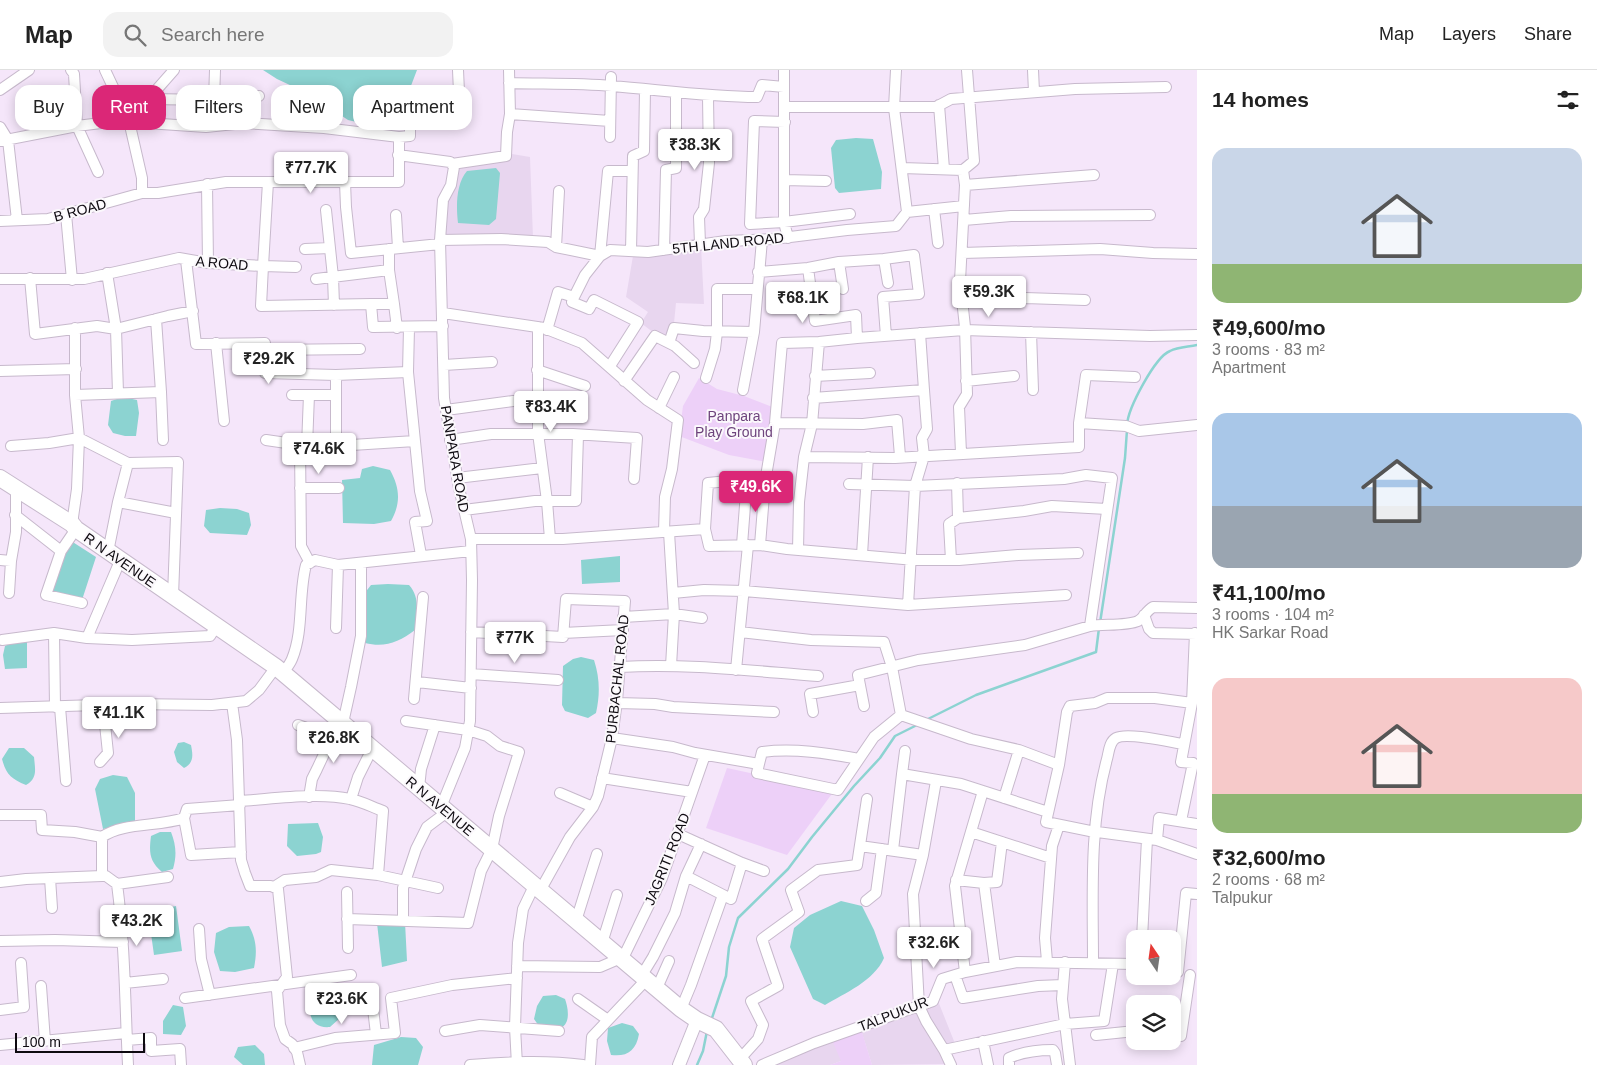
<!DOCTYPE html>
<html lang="en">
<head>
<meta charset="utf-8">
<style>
  :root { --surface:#fff; --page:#f2f2f2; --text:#222; --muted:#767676; --line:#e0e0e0; --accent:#db2777 }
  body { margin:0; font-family:Arial,sans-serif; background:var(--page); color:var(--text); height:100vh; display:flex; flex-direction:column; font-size:19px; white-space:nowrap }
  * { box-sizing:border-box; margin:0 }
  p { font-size:16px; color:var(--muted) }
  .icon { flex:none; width:28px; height:28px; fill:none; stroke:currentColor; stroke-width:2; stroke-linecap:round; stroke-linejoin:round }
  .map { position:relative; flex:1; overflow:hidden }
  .details { display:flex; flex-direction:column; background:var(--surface); width:400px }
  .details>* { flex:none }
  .hud { position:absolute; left:15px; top:15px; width:475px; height:45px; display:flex; gap:10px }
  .needle { width:32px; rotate:347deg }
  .tools { position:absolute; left:1126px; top:860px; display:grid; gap:10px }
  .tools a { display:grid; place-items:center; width:55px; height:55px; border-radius:10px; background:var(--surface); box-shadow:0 2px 12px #0003; font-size:25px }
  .scale { position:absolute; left:15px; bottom:12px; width:130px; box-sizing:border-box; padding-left:5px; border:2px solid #0e0a10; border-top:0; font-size:14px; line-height:18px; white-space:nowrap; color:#0e0a10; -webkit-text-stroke:4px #fbf8fc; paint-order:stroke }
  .price { position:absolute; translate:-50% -42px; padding:0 11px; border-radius:5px; background:#fff; color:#222; font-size:16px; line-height:32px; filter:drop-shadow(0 1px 2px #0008) }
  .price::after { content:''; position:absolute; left:50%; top:30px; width:15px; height:11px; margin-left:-8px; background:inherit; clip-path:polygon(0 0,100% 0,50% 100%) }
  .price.active { background:var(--accent); color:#fff }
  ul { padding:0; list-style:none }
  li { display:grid; align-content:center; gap:10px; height:265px; padding:0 15px }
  li span { display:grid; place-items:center; height:155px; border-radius:15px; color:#555 }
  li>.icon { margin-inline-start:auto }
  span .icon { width:90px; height:90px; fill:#fffc; stroke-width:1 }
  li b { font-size:21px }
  h2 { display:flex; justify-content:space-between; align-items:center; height:60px; padding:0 15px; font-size:21px }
  .pill { padding:0 18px; border-radius:15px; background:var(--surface); box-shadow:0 2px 12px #0003; font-size:18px; line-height:45px }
  .pill.active { background:var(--accent); color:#fff }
  header { display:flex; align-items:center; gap:30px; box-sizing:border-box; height:70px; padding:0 25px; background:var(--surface); border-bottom:1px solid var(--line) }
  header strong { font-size:24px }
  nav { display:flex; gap:28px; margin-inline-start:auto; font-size:18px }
  .search { width:350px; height:45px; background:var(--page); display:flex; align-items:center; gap:12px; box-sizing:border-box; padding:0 18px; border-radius:15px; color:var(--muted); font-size:19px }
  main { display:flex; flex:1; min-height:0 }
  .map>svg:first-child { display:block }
</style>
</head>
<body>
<header>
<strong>Map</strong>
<div class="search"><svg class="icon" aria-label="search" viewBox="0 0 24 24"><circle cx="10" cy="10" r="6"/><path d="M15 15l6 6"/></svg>Search here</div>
<nav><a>Map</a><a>Layers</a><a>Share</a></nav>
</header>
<main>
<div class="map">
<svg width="1197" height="995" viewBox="0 0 1197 995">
  <rect width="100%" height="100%" fill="#f5e6fa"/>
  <!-- built -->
  <path fill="#e8d6ef" d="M512,84l18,3 3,81 -89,-1 1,-36 12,-34 49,-7z
    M701,176l3,58 -28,-1 -2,20 -7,16 -13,-6 -13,-10 7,-11 -22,-15 7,-41z
    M938,931l18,45 -14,4 4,14 -74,1 -11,-35 -20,31 -11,4h-59l17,-9z"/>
  <!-- green -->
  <path fill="#edd0f8" d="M699,308l18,11 27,7 31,12 -9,54 -37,-7 -50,-19 4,-30z
    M727,698l107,23 -47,64 -81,-27z
    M861,959l11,36h-42l11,-4 -9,-21z"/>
  <!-- water -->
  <path fill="#8cd3d1" d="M263,0h154l-8,21 -20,39 -41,-10 -39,-26 -32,-15z
    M856,68l17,1 9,33 -1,17 -42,4 -4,-5 -4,-40 5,-8z
    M496,98l4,5 -4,46 -7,6 -31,-2c-2,-17 -2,-39 9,-52z
    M123,327l14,3 2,13 -3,23h-11l-12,-3 -5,-8 3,-24z
    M373,396l17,4c10,18 11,33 1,51l-17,3 -31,-1 -1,-43 18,-2 2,-9z
    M220,438l17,1 12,4 2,12 -4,10 -37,-2 -6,-7 2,-16z
    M68,469l28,18 -14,43 -32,-4z
    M620,486v26l-38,2 -1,-24z
    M388,514l21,1c12,13 7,29 6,45 -16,12 -30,18 -50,13l-2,-4 1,-45 7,-9z
    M27,569v29l-22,1 -2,-14 2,-9 10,-5z
    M581,587l13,3c6,18 6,35 2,53l-8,5 -23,-7 -3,-6 1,-39 10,-7z
    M184,672l7,3c2,10 3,18 -7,23l-7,-6 -3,-10 4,-9z
    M9,678h15l10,9c1,12 4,21 -8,28 -15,-6 -20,-11 -24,-26z
    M113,705l14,2 8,16v29l-32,7 -8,-40 5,-10z
    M318,753l5,14 -2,15 -5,2 -19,2 -10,-10 1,-22z
    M160,762h11c5,13 6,23 2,37l-11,3c-13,-11 -13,-20 -11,-36z
    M841,831l21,5 12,24 10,28c-10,23 -39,35 -59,47l-12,-6 -23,-52 4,-19 16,-13z
    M176,836l6,45 -28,4 -6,-43z
    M405,852l2,39 -25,6 -5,-44z
    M249,856c8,14 8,27 5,42l-19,4 -15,-1 -6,-19 2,-19 13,-6z
    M327,922l8,2 5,24 -10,9c-21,2 -24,-17 -15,-32z
    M556,925l9,4c3,8 6,24 -4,29 -5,3 -14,1 -20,1l-7,-10 3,-13 6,-10z
    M173,935l10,2 3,19 -5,9 -18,-1v-13z
    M622,953l11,3 6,8c-3,17 -12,23 -28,21l-4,-14 1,-13z
    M401,967l15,1 7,9 -5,18h-46l2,-20z
    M255,975l9,9 1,11h-22l-9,-8 4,-10z"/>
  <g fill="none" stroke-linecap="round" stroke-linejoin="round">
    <!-- stream -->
    <path stroke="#8cd3d1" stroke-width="2.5" d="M1127,355c1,-17 28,-68 43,-74 8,-4 18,-4 27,-6
      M1100,553l25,-165 2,-28
      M926,650l50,-25 120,-43 3,-24
      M711,951l15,-45 3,-29 9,-29 50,-49 24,-32 42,-51 26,-28 15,-22 24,-12
      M697,995l6,-14 4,-20"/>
    <!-- minor casing -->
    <g stroke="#c7b9cc" stroke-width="12">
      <path id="minor" d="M71,0l3,4 3,52 21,46
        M105,0l24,51 13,57v15
        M784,0v152l4,16
        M1033,0l1,22
        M509,13c34,1 69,0 103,3 49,4 97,11 145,11l5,-12 22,2
        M0,20l29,-20
        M149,29l65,1 45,-4
        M214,30l1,-30
        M939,35l5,64
        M784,37h152l15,-8 124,-10 91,-2
        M510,44l100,7
        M129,51l45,-51
        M785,52l-31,-1 -4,103 34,-2 66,-8
        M0,57l8,13 9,80
        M610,67l1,-60
        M0,71l77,-15 40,-5 89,6 38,-4 80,5 75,9 11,-1v-26l50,4 -2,-44
        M398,85l52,7 4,5 -3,18 -8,15 -3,40 4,158 15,90 12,51 1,41 -2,141 -5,27 -24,59
        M452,94l54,-8 1,-24 3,-18 -1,-44
        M902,98l61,2 11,-9 -7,-91
        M784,110l42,1
        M268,112l-5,84 33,1
        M345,112l1,25 5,46 89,-9
        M207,114l1,79
        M965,115l129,-10
        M934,139l4,34
        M326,140l7,67 1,28
        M907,142l57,-6
        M66,144l6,66
        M396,145l2,33
        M964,150l47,-4 139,-1
        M0,151l48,-2 94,-26h16l68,-11h173v-45
        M440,170l61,-1 47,3 8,5 44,9 10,-6 38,2 78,-11 48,-2 73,-9 49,-4 11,-14 -13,-104 2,-38
        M700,174l-1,-27 5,-8 5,-46 -1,-66
        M556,177l3,-56
        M305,179l25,-1
        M389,179v21l5,34
        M664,180l2,-80 10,-2v-76
        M631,181l2,-95 11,-5 1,-61
        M962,183l138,-4 53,4 44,1
        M884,189l4,24
        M186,190l10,84 69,-1v30l71,2 72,-3 1,-44
        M839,192l4,27
        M808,198l7,53 41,-6 1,23
        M758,202l50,-4 31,-6 45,-3 30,-4 5,39 -36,3 3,39
        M107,203l9,56 2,64
        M30,208l5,56 62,-8 19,3 52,-13 25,-5
        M0,209h84l95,-21 29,5 55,3 -2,40 110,-2 2,23 70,-1
        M316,209l73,-9
        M574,227l-2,5 17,7 5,-9 44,22 -28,44
        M962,231l63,-3 60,2
        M371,234h23l3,24
        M443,243l101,15 38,15 65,57 31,20 -6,49 -7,28 -1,35
        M156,249l5,73
        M538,257v106l9,68 3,38
        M547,260l11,-38 16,5 11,-22 15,-19 8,-85h24
        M1031,262l2,58
        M920,263l4,57
        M216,273l8,78
        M669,273l5,-15 29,3 51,1
        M266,280l94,-1
        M444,295l48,-3
        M537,300l48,16
        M0,301l76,-2
        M408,302l12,119 7,30 -12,1 6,33
        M815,306l55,-3
        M706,308l9,-29 2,-17v-43h40
        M624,311l31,-45 20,10 19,17
        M966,311l48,-5
        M743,320l11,-58 8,-92
        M75,325l86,-3 2,48
        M292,325h43
        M813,328l111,-8 3,39 -5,9 2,18 -9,30 -7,119
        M659,338l15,-31
        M446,340l67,-9
        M775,353l88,1 34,-4 3,36
        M1079,353l47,3 13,5 58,-6
        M266,370l41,6h29l79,-5
        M450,370l41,-6h82l64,4 -3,41
        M11,376l38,-3 30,-5 49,25 50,-1 -5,134
        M300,376l1,100 9,17
        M307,376l2,-51
        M336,376v-71
        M961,383l-2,-46 8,-13 -2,-67 -5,-46 5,-96 -2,-15
        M804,387l8,-33 7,-82
        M457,408l85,-10
        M849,414l66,2 149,-7 22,-4 26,3 -22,148 -65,19 -107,15 -60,15 6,31
        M300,418h39
        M118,432l58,11
        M464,440l71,-9h41l2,-66
        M15,445l46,36
        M958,448l66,-7 28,-5 55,3
        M72,454l5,-35 2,-51 -4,-43v-67
        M76,459l-15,22 -15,44 36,8
        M705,459l3,-46 39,-4 18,3
        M669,462l5,82 -3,52
        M471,469h92l142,-10 4,17 51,-1 27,4 128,11h44l59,-5 60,-2
        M742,475l5,-66
        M760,475l5,-63 10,-59 7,-80 37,-1 38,-4 107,-8 186,6 47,-1
        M798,480l1,-48 5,-45 91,1 184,-11v-24l7,-48 49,2
        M108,482l10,-50 10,-39
        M862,485l6,-98
        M0,490l11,1
        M951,490l-2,-36 9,-6 -1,-35
        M9,523l2,-32 5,-29v-43
        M673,523l31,-3 40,1 164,14 158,-10
        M1144,545l5,14 4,4 44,1
        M623,547l51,-3 28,4
        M1090,556c14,-2 37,0 48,-5 6,-3 8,-10 15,-14l44,1
        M336,558l2,-63
        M471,562l92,5 3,-38 59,2 -8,100 -5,37 -14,58 -5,11 -23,30 -29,52
        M54,563l1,74
        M563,563l60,-3
        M87,568l33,-77
        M2,570l52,-7 33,5 45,2 78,-4 7,-11
        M620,597c66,-4 132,4 198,9
        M736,600l12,-125
        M283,603c3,-4 7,-9 9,-14 12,-29 6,-64 14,-94l9,-5 23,5 133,-14
        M471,604l87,6
        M417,612l54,6
        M414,629l9,-102
        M232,633l5,37 4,120 4,13 5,13h21l7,3 9,88 -10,14 3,34 5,14 7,5 5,8 3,13
        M617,633l38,1 18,3 101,5
        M1192,633l-37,-5h-48l-12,5 -25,3 -3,6 -8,53 -13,57 44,9 67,9 40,14
        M60,637l6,74
        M0,638l130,-4 82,1 34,-4 13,-11 17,-23
        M813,642l-3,-18 50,-9
        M901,645l70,24 48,11 40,15
        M298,655l34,12
        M612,668l61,9 22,6 64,11 -2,9 81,17 36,-53 27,-22 -9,-48 -8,-25 -73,-2 -71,-8
        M905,681l-3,23 59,10 87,28
        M100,692l8,-9 -5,-48
        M759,694l3,-12c32,-4 65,1 97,7
        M602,708l90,14
        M936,711l-13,74 -10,39 6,112 7,15 18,29 121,-26 39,-3 9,-57
        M419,718l2,-19 14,-44
        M560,723l33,14
        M309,727l3,-18 5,-10 15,-32 11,-14 8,-36 10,-51v-73
        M1004,728l15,-48
        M351,729l7,-22 14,-28
        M240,731c33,-2 78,-9 110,-2 11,2 22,8 33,12l-5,64
        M0,745h41l1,15 33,2 27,5c21,-15 57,-10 82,-19l3,-9 53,-4
        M184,748l7,37 50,-3
        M1181,751l12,-58 -12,-1 11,-59 3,-70
        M971,762l80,26
        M678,764l64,29 22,8
        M102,767v39h4l11,8c8,60 8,120 11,181
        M1157,770l2,-22 38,6
        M860,776l63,9
        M893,780l9,-76
        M686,806l45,23 11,-36
        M50,808l2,30
        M956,810l28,3 13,-1 5,-40
        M0,812l26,-3 76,-3
        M984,813l11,83
        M117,814l51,-7
        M274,817l11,-7 31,-3 15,-7 47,5 60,13
        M347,822l1,56
        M866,831l10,-8 6,-44
        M347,849l121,4 13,-52 11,-22 7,-33 20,-64 -19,-6 -13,-10 -19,-6 -62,-9
        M403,849v-31l13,-39 11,-22 20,-15
        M576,851l21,-67
        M199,859l2,30 9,36
        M1142,869l5,-100
        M0,871l55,-1 68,2
        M602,873l15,-48
        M622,890l40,-82 43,-123
        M1047,891l-2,-23 7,-92 7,-21
        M1065,892l-3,37 8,66
        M1093,893c0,-69 -4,-138 14,-204 2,-7 2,-17 9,-21 11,-6 54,4 67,6
        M517,896l83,1 21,-9
        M965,902l-10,-86 28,-95
        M1178,902l8,-79 11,1
        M642,905l11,-18 22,-44 11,-37 15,-32
        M955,905l8,23 75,-12 25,-1
        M125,913l38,-4
        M41,916l4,55
        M657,918l12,-27
        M185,928l166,-23
        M578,929l30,21
        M372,930l4,34
        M681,939l10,-24 32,-90
        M0,940l24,-3 -3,-44
        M445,961l35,-6 79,6
        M1096,965l39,-4
        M1172,965l9,1 9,-61
        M127,970l24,-2v13l29,-2 1,16
        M983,971l5,24
        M0,975l126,-12
        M294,978l41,-10 60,-5 -4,-35 61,-13 65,-7
        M944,980l7,15
        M739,990l19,-21 5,-14 -12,-24 27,-15 -16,-47 37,-27 -8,-22 27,-20 39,-5 10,-66
        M470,995c38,-3 75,-5 113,0
        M517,995l-2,-38 3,-84 5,-34 12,-25
        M590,995l2,-28 54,-57
        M762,995l52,-22 119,-42 9,-22 23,-7 52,-10 118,2
        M1009,995v-7c13,-6 29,-8 44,-8l2,3 2,12"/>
    </g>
    <!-- tertiary casing -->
    <g stroke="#c7b9cc" stroke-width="14">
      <path id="tertiary" d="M679,995l18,-45"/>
    </g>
    <!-- primary casing -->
    <g stroke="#c7b9cc" stroke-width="18">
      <path id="primary" d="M0,408l72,46 4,5 200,138 405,342 16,11 19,9 28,36"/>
    </g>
    <!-- minor -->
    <use href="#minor" stroke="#fff" stroke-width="10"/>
    <!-- tertiary -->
    <use href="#tertiary" stroke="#fff" stroke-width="12"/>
    <!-- primary -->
    <use href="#primary" stroke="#fff" stroke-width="16"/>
  </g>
  <g text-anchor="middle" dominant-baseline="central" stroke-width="4" stroke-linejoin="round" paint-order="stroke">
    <!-- street labels -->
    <g font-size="14" fill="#0e0a10" stroke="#fbf8fc">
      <text transform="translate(80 140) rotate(-15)">B ROAD</text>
      <text transform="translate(728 173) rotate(-6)">5TH LAND ROAD</text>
      <text transform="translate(222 193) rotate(5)">A ROAD</text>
      <text transform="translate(455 389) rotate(80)">PANPARA ROAD</text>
      <text transform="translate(120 490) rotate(35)">R N AVENUE</text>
      <text transform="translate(617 609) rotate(-84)">PURBACHAL ROAD</text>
      <text transform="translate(440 736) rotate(40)">R N AVENUE</text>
      <text transform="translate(667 789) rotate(-68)">JAGRITI ROAD</text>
      <text transform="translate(893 944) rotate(-21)">TALPUKUR</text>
    </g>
    <!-- park labels -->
    <g font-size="14" fill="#6e447d" stroke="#fbf8fc">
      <text x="734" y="346">Panpara<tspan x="734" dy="16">Play Ground</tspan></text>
    </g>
  </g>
</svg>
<div class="tools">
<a><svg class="needle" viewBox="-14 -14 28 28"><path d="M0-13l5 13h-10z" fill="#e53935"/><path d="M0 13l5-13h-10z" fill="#767676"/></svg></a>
<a><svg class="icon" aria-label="layers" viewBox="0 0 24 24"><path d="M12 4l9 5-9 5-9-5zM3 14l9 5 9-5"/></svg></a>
</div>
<div class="scale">100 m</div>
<b class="price" style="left:695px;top:101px">₹38.3K</b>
<b class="price" style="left:311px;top:124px">₹77.7K</b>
<b class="price" style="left:989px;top:248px">₹59.3K</b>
<b class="price" style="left:803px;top:254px">₹68.1K</b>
<b class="price" style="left:269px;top:315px">₹29.2K</b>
<b class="price" style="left:551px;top:363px">₹83.4K</b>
<b class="price" style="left:319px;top:405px">₹74.6K</b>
<b class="price active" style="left:756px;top:443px">₹49.6K</b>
<b class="price" style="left:515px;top:594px">₹77K</b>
<b class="price" style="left:119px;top:669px">₹41.1K</b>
<b class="price" style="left:334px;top:694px">₹26.8K</b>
<b class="price" style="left:137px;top:877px">₹43.2K</b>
<b class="price" style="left:934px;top:899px">₹32.6K</b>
<b class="price" style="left:342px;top:955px">₹23.6K</b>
<div class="hud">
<a class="pill">Buy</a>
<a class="pill active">Rent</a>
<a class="pill">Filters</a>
<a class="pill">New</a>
<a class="pill">Apartment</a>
</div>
</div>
<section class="details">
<h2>14 homes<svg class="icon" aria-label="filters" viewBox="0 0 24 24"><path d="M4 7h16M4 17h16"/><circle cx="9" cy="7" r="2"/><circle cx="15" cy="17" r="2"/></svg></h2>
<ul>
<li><span style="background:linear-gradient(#c9d6e8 75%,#8fb573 0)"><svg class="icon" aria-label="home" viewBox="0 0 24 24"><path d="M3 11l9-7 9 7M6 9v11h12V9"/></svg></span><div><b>₹49,600/mo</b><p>3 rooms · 83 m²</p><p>Apartment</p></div></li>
<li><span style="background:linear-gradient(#a9c7e8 60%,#9aa5b1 0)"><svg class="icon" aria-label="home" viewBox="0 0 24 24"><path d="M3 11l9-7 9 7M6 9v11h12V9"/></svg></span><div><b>₹41,100/mo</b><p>3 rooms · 104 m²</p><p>HK Sarkar Road</p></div></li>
<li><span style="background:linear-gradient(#f6c9c9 75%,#8fb573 0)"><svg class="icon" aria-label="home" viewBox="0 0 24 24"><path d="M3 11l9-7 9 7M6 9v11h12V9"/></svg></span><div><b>₹32,600/mo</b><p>2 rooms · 68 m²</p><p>Talpukur</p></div></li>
</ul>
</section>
</main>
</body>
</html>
